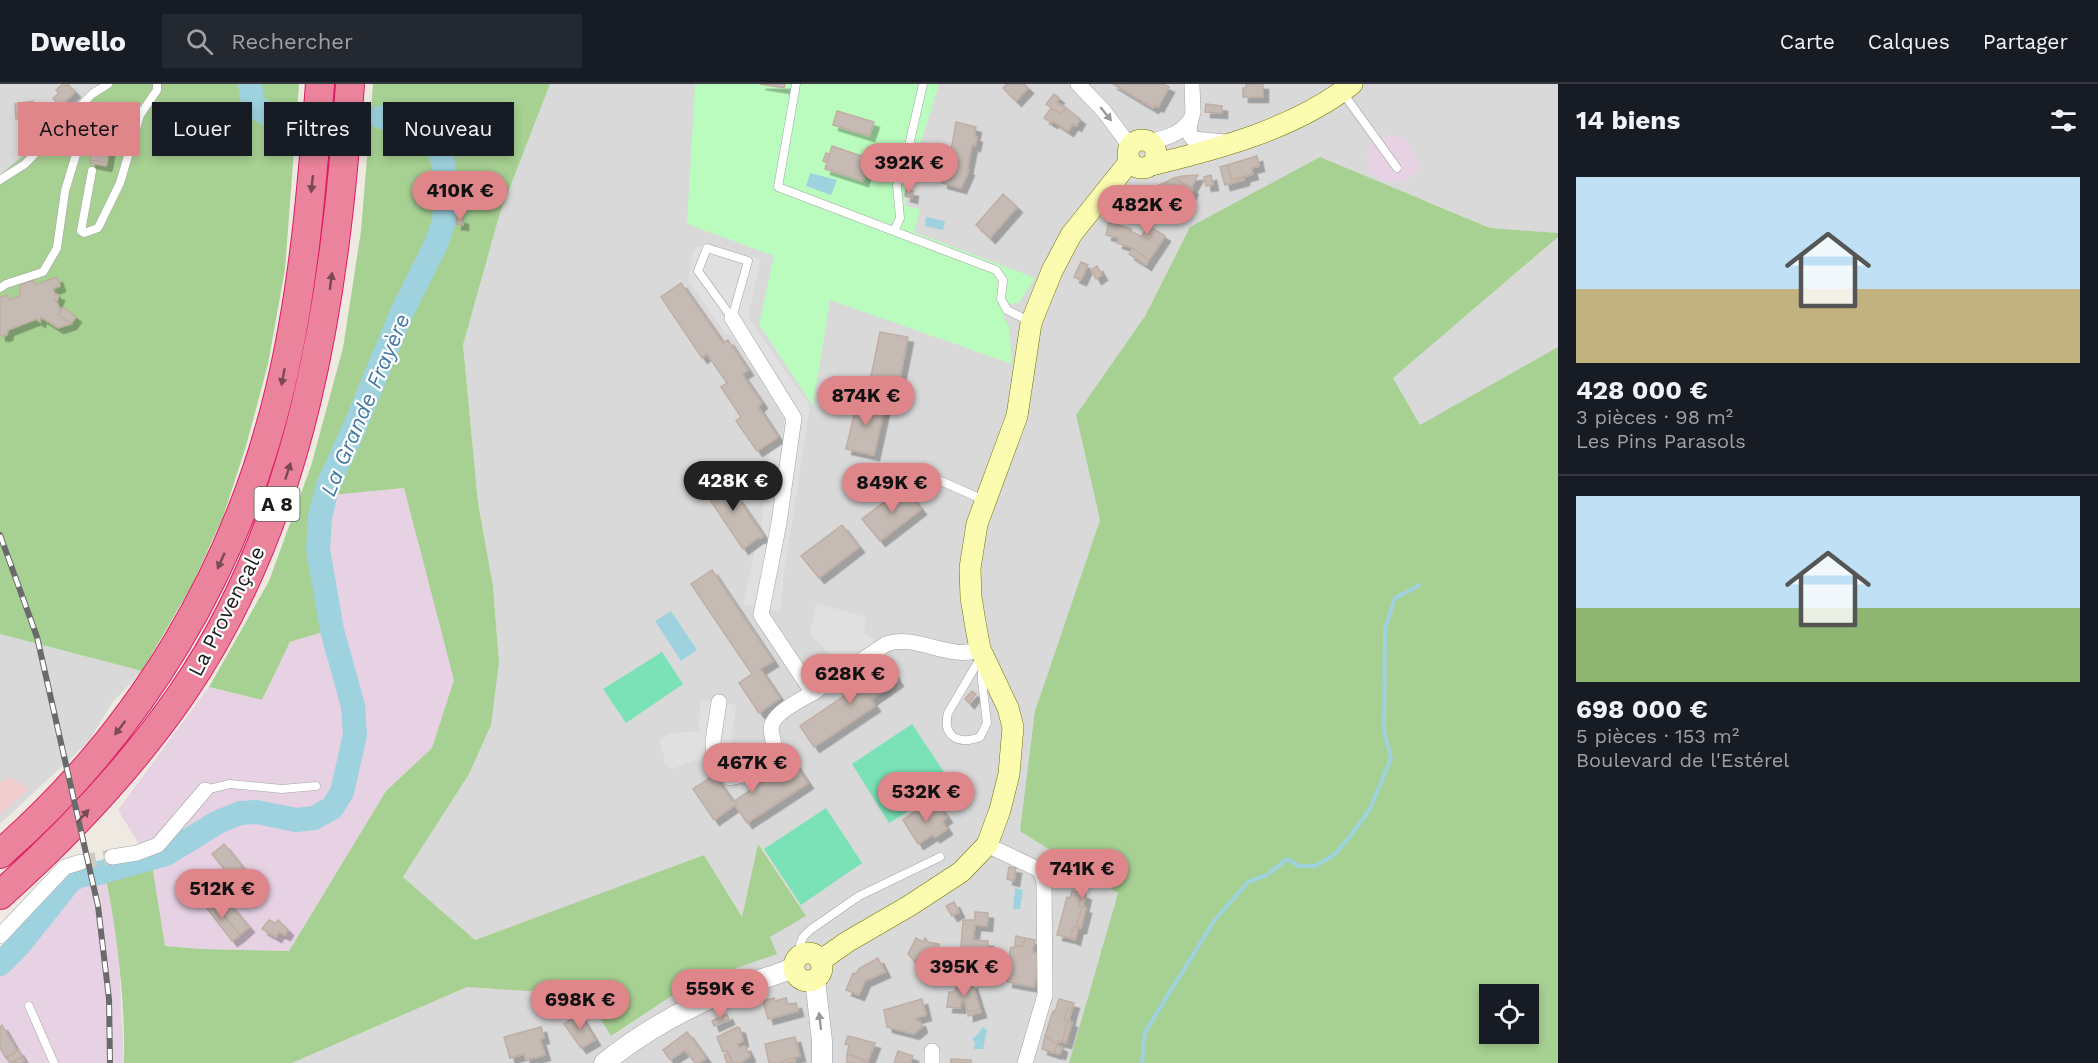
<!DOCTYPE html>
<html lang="fr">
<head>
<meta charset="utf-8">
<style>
  :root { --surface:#171b24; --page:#242831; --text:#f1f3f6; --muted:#9ea1a6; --line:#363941; --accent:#df868b }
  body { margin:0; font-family:"Work Sans",sans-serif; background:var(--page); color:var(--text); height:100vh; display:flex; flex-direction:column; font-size:22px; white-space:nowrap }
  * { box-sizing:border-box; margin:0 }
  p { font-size:20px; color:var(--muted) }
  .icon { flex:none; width:33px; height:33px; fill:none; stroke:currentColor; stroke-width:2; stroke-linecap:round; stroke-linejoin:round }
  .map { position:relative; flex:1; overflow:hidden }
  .drawer { display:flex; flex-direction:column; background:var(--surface); width:540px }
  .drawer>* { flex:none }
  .top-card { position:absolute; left:18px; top:18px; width:570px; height:54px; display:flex; gap:12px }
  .tools { position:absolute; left:1479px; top:900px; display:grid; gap:12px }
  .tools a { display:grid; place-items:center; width:60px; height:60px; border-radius:0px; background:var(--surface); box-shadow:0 3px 9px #0003; font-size:30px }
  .price { position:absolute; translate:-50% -51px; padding:0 14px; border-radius:21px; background:var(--accent); color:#111; font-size:20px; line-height:39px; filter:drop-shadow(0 2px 3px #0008) }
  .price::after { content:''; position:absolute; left:50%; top:36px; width:18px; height:14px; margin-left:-9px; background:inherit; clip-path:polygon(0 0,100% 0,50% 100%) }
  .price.selected { background:#222; color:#fff }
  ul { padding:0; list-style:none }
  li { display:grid; align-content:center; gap:12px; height:318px; padding:0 18px }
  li+li { border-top:2px solid var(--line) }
  li span { display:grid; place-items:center; height:186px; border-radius:0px; color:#555 }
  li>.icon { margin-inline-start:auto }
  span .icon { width:108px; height:108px; fill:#fffc; stroke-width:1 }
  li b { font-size:26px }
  h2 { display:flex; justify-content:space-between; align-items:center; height:72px; padding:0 18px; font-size:26px }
  .tag { padding:0 21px; border-radius:0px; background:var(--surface); box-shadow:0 3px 9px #0003; font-size:21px; line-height:54px }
  .tag.selected { background:var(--accent); color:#111 }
  header { display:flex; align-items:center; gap:36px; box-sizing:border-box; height:84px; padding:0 30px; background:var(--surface); border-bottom:2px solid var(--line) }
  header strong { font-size:28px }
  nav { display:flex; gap:33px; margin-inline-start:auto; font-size:21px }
  .search { width:420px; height:54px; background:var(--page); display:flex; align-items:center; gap:15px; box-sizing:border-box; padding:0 21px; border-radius:0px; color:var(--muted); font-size:22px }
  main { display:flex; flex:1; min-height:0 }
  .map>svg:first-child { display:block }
</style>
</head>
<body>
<header>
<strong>Dwello</strong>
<div class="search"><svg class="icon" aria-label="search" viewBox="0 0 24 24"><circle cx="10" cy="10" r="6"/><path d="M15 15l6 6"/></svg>Rechercher</div>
<nav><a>Carte</a><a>Calques</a><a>Partager</a></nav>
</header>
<main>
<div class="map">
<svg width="1558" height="979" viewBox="0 0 1558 979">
  <defs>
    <filter id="shadow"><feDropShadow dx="5.5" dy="5.5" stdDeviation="0" flood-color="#0004"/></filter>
  </defs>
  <rect width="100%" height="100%" fill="#eee9e1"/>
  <!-- residential -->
  <path fill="#dad9d9" d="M0,0h107l-107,91z
    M550,0h1008v149l-68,-5 -63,-27 -237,26 -45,89 -69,99 24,105 -65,191 83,182 -49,170h-777l175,-76 119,8 26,41 78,-52 86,-31 -6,-16 -12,-92 -16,72 -38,-62 -229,85 -72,-63 66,-103 30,-112 -6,-76 -15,-83 -15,-158 37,-132z
    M1558,153v110l-138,79 -27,-48z
    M0,550l142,37 -30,32 -24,39 -88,82z"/>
  <!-- commercial -->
  <path fill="#f0cece" d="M10,693l19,12 -29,26v-33z"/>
  <!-- industrial -->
  <path fill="#e7d2e4" d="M1391,51l10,2 8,6 5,15 8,10 -15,12 -17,2 -10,-3 -9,-6 -3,-10 -1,-10 5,-9 8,-7z
    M404,404l51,192 -23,68 -46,43 -97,160 -87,-2 -38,-3 -12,-81 -34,-55 91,-123 53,13 28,-58 36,-11 -5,-102 11,-34z
    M106,795l7,37 6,44 5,103h-124v-115l48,-49 34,-14z"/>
  <!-- forest -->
  <path fill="#a7d093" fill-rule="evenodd" d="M107,0h192l-14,185 -17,95 -22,82 -23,71 -31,68 -50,86 -142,-37v-459z
    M373,0h177l-50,129 -37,132 15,158 15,83 6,76 -8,63 -22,49 -66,103 72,63 229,-85 38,62 16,-73 48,72 -36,21 7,17 -87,30 -79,52 -25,-41 -119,-8 -175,76h-168c1,-62 -6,-124 -18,-184l46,-14 13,81 37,3 87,2 97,-160 46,-43 22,-68 -50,-192 -72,7 -11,34 5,102 -36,11 -28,58 -53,-13 60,-106 42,-115 32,-118 18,-117z
    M1320,73l170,71 68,5v4l-165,141 27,47 138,-78v716h-489l49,-170 -98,-62 15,-120 65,-191 -24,-105 69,-99 45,-89zM1490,910h38v40h-38z"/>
  <!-- park -->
  <path fill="#bafcbd" d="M695,0h244l-33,106v16l14,3 -6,23 121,46 -16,25 -9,1 -7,12 6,10 3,38 -182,-64 -17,106 -54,-82 15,-68 -87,-32z"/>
  <!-- pitch -->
  <path fill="#7ae2b6" d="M662,568l21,32 -57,39 -23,-34z
    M912,640l40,60 -63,39 -37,-59z
    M826,724l36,55 -61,42 -37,-56z"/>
  <!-- parking -->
  <path fill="#e0e0e0" d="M704,160l57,15 -13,58 62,89 -25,160 -5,46 -37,-8 12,-53 12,-11 -6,-15 9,-74 12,-6 2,-27 -53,-84 -5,1 -38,-55 5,-29z
    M816,519l50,14 -2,16 17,11 -34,23 -17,-13 -20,-20z
    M700,616l36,5 -5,39 2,9 11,12 3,18 -20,4 -14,-17 -15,-11 -26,10 -7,-6 -5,-23 9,-6 20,-3 10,2z"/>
  <!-- water -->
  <path fill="#9ed2de" d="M810,89l27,7 -6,15 -25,-9z
    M926,133l19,4 -2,9 -18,-4z
    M671,527l26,39 -16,11 -26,-40z
    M1015,804l8,2 -3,19h-7z
    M983,943l4,3 -4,19h-9l1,-6 -3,-5 4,-2z"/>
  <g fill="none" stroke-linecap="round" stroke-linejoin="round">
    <!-- stream -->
    <path stroke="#9ed2de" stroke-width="4" d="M1142,979l3,-31 69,-111 34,-39 19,-7 20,-16 12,7h16l19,-11 18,-21 18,-25 21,-51 -7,-27 1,-102 10,-31 25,-13"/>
    <!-- river -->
    <path stroke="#9ed2de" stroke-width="24" d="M250,0l3,21 38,24
      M0,880l19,-19 51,-64 11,-6 18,-2 67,-19 52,-32 22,-9 16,-1 40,8 18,-2 18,-10 10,-16 13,-57 -2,-29 -21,-76 -14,-81 2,-32 8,-32 25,-54 49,-119 34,-68 8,-23 2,-30 -3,-29 -5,-14 -7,-11 -12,-9 -38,-11"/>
  </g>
  <!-- building -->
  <path fill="#c6bbb4" stroke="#c0aea2" stroke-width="1.5" filter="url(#shadow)" d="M63,0l3,2 2,-2 7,8 -15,14 -7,-8 6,-5 -3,-3z
    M760,0h25l-1,4z
    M1007,0h17l4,4 -12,13 -13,-13z
    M1113,0h50l6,3 -11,20 -3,-2 -2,3z
    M1246,0h17v13h-20v-9h3z
    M1054,10l5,4 -3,4 10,6 -5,6 -15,-10z
    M33,17l10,18 -9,11 -7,-12 -11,1 -1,-15z
    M1206,20l16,2v7l-17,-1z
    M1051,24l10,6 5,-6 14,11 -4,7 -3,-2 -5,7 -15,-10 -1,2 -8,-5z
    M837,27l37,11 -5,14 -36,-11z
    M98,30l17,3 -8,46 -17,-3z
    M956,38l20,5 -2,9 3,1 -2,9 -3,-1 -5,25h2l-8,18 -19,-5 5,-28 3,1z
    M832,62l38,13 -7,22 -38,-12z
    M826,69l4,1 -3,9 -4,-2z
    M1257,72l2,10 -8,2 2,6 -21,6 -5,-15z
    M90,76l17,3 -1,3 -16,-3z
    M1227,81l5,15 12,-3v3l-19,5 -5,-18z
    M1198,91l-7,13 -17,-10 8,-2z
    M1211,91l2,10 -7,1 -2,-9z
    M1174,94l19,11 -6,11 -21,-18z
    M1166,98l18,17 -13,-6 -17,6 -3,-10z
    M1151,105l3,10 -9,-6z
    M906,106l7,1 -1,7 -7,-2z
    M1171,109l8,5 -6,3 -9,-5z
    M1003,110l14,13 -27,31 -14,-13z
    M457,134l6,1v6l-7,-1z
    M1109,138l22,7 1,3 17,8 3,-4 -7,-5 4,-5 16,10 -16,24 -16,-12 -16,-5 2,-5 -13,-3z
    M1145,147l7,5 -3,4 -7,-4z
    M1133,164l16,12 -3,5 -17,-11z
    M1081,178l7,3 -7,15 -7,-3z
    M1097,182l5,9 -6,4 -5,-9z
    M57,193l3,9 -7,3 2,5 4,1 -2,6 -2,-1 6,10 -3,4 13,10 -13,4 -17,-11 -1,5 -4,-3 -28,11 -1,5 -4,1 -3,-1v-38l7,-2 2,5 11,-4v-11l13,-5 2,5z
    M681,199l42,60 5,-3 20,30 -6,4 20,29 -4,4 20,30 -21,14 -21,-30 5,-4 -20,-30 6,-4 -20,-29 -5,4 -41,-61z
    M63,223l13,10 -5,7 -13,-10z
    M880,248l28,5 -10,50 -28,-6z
    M858,315l27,6 -11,50 -28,-6z
    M722,391l41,60v2l-3,1 -1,-1 -16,12 -41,-61z
    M904,403l17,22 -41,32 -18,-22z
    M842,441l17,22 -40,31 -18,-22z
    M712,486l61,91 -13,8 20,29 -21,15 -20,-30 13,-9 -61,-90z
    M885,576l13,21 -27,19 4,6 -61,41 -14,-21 60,-41 -3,-6z
    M972,607l4,3 -7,9 -4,-4z
    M793,677l15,22 -61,40 -12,-18 -21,15 -21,-31 21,-14 19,27z
    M936,718l11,15 -5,4 5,8 -12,8 -3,-2 -14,9 -15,-24 20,-14 2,3z
    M224,760l29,36 -11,11 -30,-37z
    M1009,783l7,1 -2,13 -7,-2z
    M218,806l31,37 -9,8 -31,-37z
    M1072,807l10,2 -3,13 3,1 -6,20 -2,-1 -3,12 -14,-3 10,-38 3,1z
    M1082,809l4,2 -3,12 -4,-1z
    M209,814l31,37 -8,6 -29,-38z
    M954,818l5,10 -7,4 -6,-10z
    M1082,823l4,1 -5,20 -5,-1z
    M975,828l13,1 -1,13 -12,-1 -2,15 15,1 -1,18 -15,-1 1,-10 -12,-1 2,-27h12z
    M269,836l7,3 2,-3 10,10 -3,5 -6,-3 -3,5 -14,-8z
    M1074,842l4,1 -3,13 -4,-2z
    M1016,852l9,2 -2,9 -8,-2z
    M916,854l7,4 2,-4 3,4 11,2 -2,25 -6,-1 1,-4 -10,-1 -4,-5 -4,3 -6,-7z
    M1025,854l10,2 -3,12 9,2 -7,33 -27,-5 2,-11 -3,-1 5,-23 3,1 1,-3 8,2z
    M878,874l7,14 -20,9 -6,14 -13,-5 7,-17 2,1 5,-6z
    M918,874l4,5 10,1 -1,4 -11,-1 -6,-6z
    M972,899l8,26 -12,3 -4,-11 -3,1 -1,6 -13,-1 2,-15h5l2,-4z
    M774,914l1,3 11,-3 2,7 8,-2 2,8 -30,8 -5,-18z
    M922,915l4,16 -10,3 1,4 3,-1 2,6 -8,7 -27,-7 -3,-17z
    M1059,915l15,4 -2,6 -4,-1 -4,12 4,1 -6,21 -4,-1 -1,3 -12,-8 8,-25 2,1z
    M1068,924l4,1 -3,12 -5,-1z
    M980,925l1,3 -13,4v-4z
    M579,930l16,26 -14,8 -17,-24z
    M727,930l2,5 -15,7 -2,-5z
    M1068,937l4,1 -6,21 -4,-1z
    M2,941l15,26 -11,7 -6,-10v-21z
    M541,943l3,11 -4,1 5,16 -19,5 -2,-6 -14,4 -6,-21z
    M737,943l3,1 3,13 -6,3 2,4 6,-2 5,10 -10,7h-7l-6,-13 -4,2 -6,-15z
    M687,948l19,26 -7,5h-4l-10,-13 -15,10 -7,-10z
    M848,952l27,7 -7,18 -21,-7 2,-9 -4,-1z
    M1045,952l12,8 -3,9 -12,-4z
    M795,953l5,19 -18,5v2h-13l-4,-19z
    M1057,960l5,3 -2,7 -6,-1z
    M18,966l4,7 -12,6 -4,-6z
    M898,967l15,5 -3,7h-16z
    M728,969l5,10h-6l-3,-8z
    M847,970l14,4v2l7,1v2h-21z
    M22,973l2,4 -4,2h-8z
    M794,974l1,4 -13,1v-2z
    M951,975l20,1v3h-20z"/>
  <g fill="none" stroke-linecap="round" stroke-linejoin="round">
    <!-- minor-tunnel -->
    <path stroke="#cecac3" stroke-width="15" stroke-dasharray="15 8" stroke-linecap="butt" d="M81,778l31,-5"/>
    <!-- service casing -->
    <g stroke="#a3a3a3" stroke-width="9">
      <path id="service" d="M796,0l-18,103 218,83 7,10 -2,19 6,11 22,11
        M1343,9l54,75
        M92,87l-11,60 3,2 14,-5 22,-45 20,-68 17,-25v-6
        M0,96l25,-16 67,-70 16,-10
        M894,147l6,-13 -3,-33 8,-22 18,-79
        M707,164l41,13 -16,57 -34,-47z
        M0,204l6,-4 37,-12 14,-24 8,-57 16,-53 -3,-12 -8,-9
        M891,385l36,6 57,25
        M982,571v26l5,42 -7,14c-21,8 -38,0 -32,-24z
        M205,706l25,-6 52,5 34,-3
        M802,871l-2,-10 3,-8 7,-7 49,-34 81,-39
        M29,922l25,57"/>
    </g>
    <!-- minor casing -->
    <g stroke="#a3a3a3" stroke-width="16">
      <path id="minor" d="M1078,0l25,26 27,36
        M1192,1l1,27 -4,16 1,7 3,4 32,3
        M1148,58c18,-4 32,-7 43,-23
        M732,234l62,100 -15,105 -18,92 52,78 73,-49c31,-11 64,18 94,5
        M719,618l-6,39 1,14 16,23c16,-3 42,-10 44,-31 0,-8 -5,-16 -2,-23 5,-13 30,-25 41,-31
        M987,761l53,25 4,12 1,113 -20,68
        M112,773l25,-4 21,-8 47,-55
        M0,852l65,-69 16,-5
        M932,979v-12"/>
    </g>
    <!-- tertiary casing -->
    <g stroke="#a3a3a3" stroke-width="21">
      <path id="tertiary" d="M815,895l7,62v22
        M604,979c41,-33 85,-57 133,-76 19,-7 40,-11 57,-20"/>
    </g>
    <!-- secondary casing -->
    <g stroke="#6d7600" stroke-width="22">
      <path id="secondary" d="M1128 70a14 14 0 1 1 28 0a14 14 0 1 1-28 0Z
        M1151,81c68,-16 145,-37 201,-81
        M794 883a14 14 0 1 1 28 0a14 14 0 1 1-28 0Z
        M820,877l27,-19 62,-36 52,-34 26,-27 13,-35 9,-36 4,-47 -5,-19 -28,-59 -5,-27 -4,-25 -1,-29 7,-44 40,-108 14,-93 21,-52 19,-36 59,-74"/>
    </g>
    <!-- motorway casing -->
    <g stroke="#df1b66" stroke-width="30">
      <path id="motorway" d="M0,770c140,-122 237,-284 280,-465 24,-100 32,-203 40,-305
        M0,811c68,-61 129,-125 181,-200 124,-180 154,-399 169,-611"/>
    </g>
    <!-- service -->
    <use href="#service" stroke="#fff" stroke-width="8"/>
    <!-- minor -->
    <use href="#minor" stroke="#fff" stroke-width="15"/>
    <!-- tertiary -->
    <use href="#tertiary" stroke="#fff" stroke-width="20"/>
    <!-- secondary -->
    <use href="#secondary" stroke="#fbfcb0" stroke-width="21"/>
    <!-- motorway -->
    <use href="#motorway" stroke="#ea839b" stroke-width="28"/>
    <!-- rail casing -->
    <g stroke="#6a6a6a" stroke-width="6">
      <path id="rail" d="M0,451l37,102 61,269 11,93 1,64"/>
    </g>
    <!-- rail -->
    <use href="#rail" stroke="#fff" stroke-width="4" stroke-dasharray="11" stroke-linecap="butt"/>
  </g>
  <!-- one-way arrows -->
  <defs><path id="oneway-solid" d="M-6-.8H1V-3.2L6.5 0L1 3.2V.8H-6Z" transform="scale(1.5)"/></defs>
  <g fill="#999">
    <use href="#oneway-solid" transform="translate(1106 30) rotate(51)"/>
    <use href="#oneway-solid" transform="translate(820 937) rotate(-97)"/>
  </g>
  <g fill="#794a55">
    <use href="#oneway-solid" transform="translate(312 100) rotate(96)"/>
    <use href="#oneway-solid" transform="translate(331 197) rotate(-82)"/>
    <use href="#oneway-solid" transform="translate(283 293) rotate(101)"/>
    <use href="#oneway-solid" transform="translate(288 387) rotate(-72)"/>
    <use href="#oneway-solid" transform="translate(221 477) rotate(114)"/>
    <use href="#oneway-solid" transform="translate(120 644) rotate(127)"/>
    <use href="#oneway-solid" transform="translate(83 732) rotate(-47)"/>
  </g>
  <g text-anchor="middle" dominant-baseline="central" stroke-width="4.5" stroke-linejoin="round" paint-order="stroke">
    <!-- shield labels -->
    <rect fill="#fff" stroke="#606060" stroke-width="1.5" x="254.5" y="403" width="45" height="34" rx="4.5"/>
    <g font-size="20" font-weight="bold" fill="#1c1c1c">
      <text x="277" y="420">A 8</text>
    </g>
    <!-- street labels -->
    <g font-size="21" fill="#1c1c1c" stroke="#fff">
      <text transform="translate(226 527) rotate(-63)">La Provençale</text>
    </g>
    <!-- water labels -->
    <g font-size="22" font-style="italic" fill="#4179a7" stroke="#fff">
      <text transform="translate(365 321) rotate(-67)">La Grande Frayère</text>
    </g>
  </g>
</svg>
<div class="tools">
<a><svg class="icon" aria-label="locate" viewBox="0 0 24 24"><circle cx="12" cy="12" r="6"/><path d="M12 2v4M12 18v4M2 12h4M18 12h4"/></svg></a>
</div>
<b class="price" style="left:909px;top:110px">392K €</b>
<b class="price" style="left:460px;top:138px">410K €</b>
<b class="price" style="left:1147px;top:152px">482K €</b>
<b class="price" style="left:866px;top:343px">874K €</b>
<b class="price selected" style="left:733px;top:428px">428K €</b>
<b class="price" style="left:892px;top:430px">849K €</b>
<b class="price" style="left:850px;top:621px">628K €</b>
<b class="price" style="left:752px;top:710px">467K €</b>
<b class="price" style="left:926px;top:739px">532K €</b>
<b class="price" style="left:1082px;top:816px">741K €</b>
<b class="price" style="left:222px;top:836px">512K €</b>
<b class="price" style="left:964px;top:914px">395K €</b>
<b class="price" style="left:720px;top:936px">559K €</b>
<b class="price" style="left:580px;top:947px">698K €</b>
<div class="top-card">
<a class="tag selected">Acheter</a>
<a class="tag">Louer</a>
<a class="tag">Filtres</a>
<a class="tag">Nouveau</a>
</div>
</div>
<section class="drawer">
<h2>14 biens<svg class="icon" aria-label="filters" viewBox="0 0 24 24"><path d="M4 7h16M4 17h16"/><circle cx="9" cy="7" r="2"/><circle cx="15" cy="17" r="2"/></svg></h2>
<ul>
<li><span style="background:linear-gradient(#bfe0f5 60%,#c2b280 0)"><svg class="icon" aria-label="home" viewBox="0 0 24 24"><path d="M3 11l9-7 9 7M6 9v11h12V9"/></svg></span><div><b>428 000 €</b><p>3 pièces · 98 m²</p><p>Les Pins Parasols</p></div></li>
<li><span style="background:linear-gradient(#bfe0f5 60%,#8fb573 0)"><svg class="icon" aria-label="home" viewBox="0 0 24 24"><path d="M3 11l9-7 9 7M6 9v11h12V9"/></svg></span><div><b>698 000 €</b><p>5 pièces · 153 m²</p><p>Boulevard de l'Estérel</p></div></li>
</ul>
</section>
</main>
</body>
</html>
